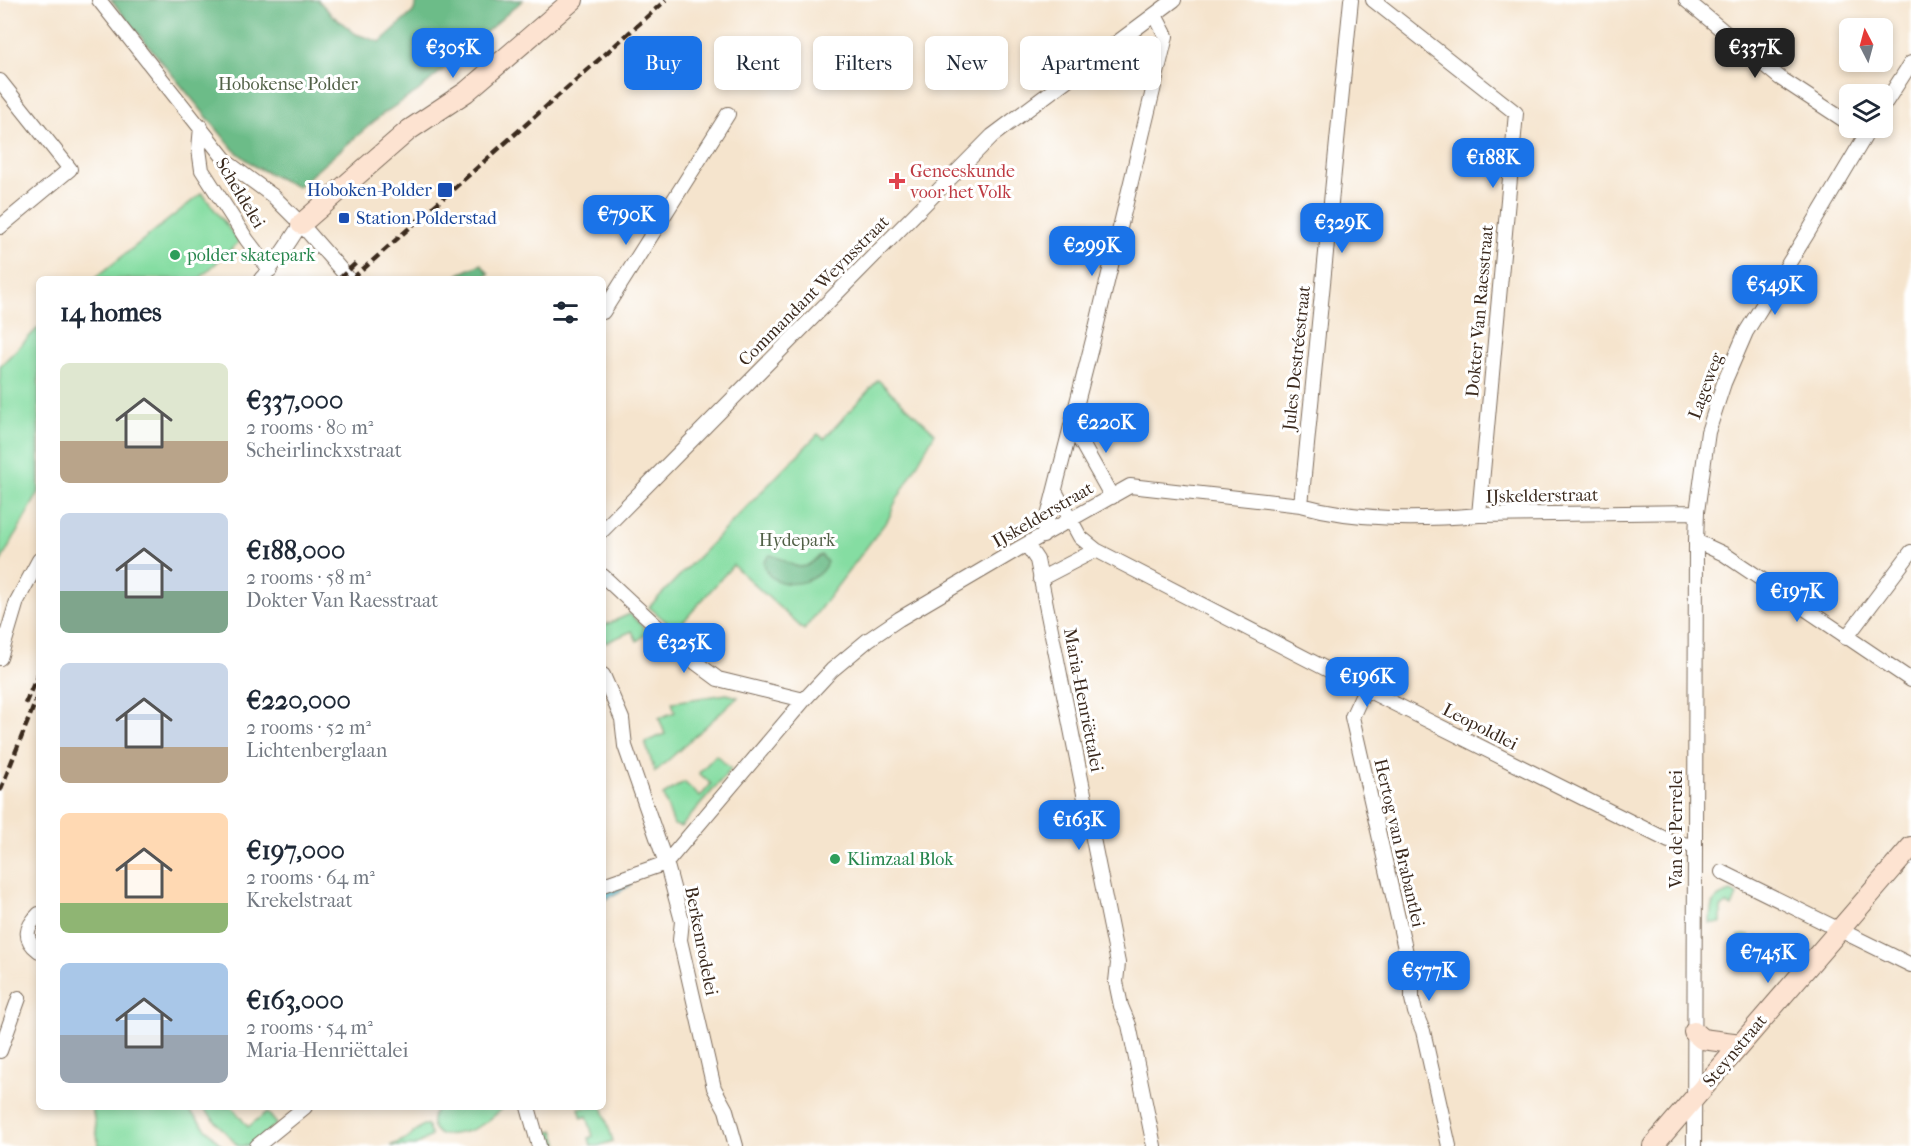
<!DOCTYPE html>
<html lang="en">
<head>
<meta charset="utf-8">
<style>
  :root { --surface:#fff; --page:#f6f6f7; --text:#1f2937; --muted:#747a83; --accent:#1a73e8 }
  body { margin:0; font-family:"IM FELL French Canon",serif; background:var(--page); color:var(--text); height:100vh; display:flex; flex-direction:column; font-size:22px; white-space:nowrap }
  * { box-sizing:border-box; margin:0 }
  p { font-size:20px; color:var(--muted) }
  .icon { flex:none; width:33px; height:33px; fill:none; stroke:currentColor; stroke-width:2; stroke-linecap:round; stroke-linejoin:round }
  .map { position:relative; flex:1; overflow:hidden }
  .details { position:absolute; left:36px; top:276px; width:570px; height:834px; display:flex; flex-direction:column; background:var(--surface); border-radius:9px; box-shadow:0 3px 9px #0003 }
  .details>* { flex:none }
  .banner { position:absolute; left:624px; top:36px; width:570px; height:54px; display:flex; gap:12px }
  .needle { width:39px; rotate:354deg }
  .fabs { position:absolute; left:1839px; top:18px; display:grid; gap:12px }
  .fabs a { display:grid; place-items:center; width:54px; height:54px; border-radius:9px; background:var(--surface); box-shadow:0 3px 9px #0003; font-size:30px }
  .price { position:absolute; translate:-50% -51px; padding:0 14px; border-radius:12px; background:var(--accent); color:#fff; font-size:20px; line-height:39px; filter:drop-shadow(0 2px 3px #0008) }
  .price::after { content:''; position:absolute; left:50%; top:36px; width:18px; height:14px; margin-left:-9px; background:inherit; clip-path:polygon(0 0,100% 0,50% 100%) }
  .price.on { background:#222; color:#fff }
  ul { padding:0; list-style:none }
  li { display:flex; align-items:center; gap:18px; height:150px; padding:0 24px }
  li span { display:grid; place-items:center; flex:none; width:168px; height:120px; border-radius:9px; color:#555 }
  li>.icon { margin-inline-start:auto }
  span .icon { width:72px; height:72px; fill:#fffc; stroke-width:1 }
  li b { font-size:26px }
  h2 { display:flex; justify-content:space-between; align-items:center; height:72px; padding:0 24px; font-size:26px }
  .pill { padding:0 21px; border-radius:9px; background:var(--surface); box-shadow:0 3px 9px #0003; font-size:21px; line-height:54px }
  .pill.on { background:var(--accent); color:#fff }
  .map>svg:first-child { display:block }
</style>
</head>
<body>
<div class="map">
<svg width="1911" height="1146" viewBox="0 0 1911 1146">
  <rect width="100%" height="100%" fill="#fff"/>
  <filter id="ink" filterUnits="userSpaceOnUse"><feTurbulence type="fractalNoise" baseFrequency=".0167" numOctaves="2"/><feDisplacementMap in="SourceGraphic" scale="12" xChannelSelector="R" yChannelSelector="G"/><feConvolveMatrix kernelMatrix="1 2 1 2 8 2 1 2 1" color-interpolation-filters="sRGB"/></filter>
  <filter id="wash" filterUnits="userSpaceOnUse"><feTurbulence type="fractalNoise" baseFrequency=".008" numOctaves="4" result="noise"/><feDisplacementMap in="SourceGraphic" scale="24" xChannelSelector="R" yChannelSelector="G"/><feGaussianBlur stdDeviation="1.35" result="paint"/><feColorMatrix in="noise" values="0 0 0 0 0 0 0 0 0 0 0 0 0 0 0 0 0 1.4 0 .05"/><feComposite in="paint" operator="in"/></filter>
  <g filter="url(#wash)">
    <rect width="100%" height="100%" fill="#f5e4cd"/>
    <!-- green -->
    <path fill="#85dda2" stroke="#608460" stroke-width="1.5" d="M202,193l37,49 -40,37h-105z
      M39,327v165l-39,71v-197z
      M878,380l57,53 -41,72 -5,13 -85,112 -71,-65 -57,65 -27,-23 169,-173 6,5z
      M630,614l18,18 -11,9 -5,-10 -27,12 -2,-17z
      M727,694l11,3 -83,75 -10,-30 20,-8 -6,-16 16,-6 -3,-10z
      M716,755l15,14 -50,58 -7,-2 -11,-30 21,-13 16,15 11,-13 -12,-11z
      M1731,892l6,3 -5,12 -5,-3 -6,4v15h-11c0,-18 2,-26 21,-31z
      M1749,935l4,7 4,-5 5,3 -9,10 4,4 -6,7h-12v-25z
      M92,1107h94l36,39h-123z
      M202,1107h30l16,20 19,-15 10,12 -28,22h-11z
      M438,1107h64v2c-21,19 -32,25 -62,26 -11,-8 -10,-18 -2,-28z
      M602,1107l11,34 -15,5h-7l-2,-8 4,-2 -6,-20 -5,2 -3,-10z
      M423,1125h4l4,11 -16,10h-25l16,-7z
      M554,1130l5,16h-14l-4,-11z"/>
    <!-- forest -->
    <path fill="#6cbc88" stroke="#547353" stroke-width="1.5" d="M111,0h207l14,15 24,19 24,8 33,-30 5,-12h105l-105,91 -34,22 -87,74 -41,-20 -22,-17z
      M481,264l8,10 -7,5h-28l5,-5z
      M770,555c13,2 22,15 36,11 7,-3 9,-8 15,-11l6,7c-9,26 -61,31 -63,0z"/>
    <!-- water -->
    <path fill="#4fbacc" stroke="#457275" stroke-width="1.5" d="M631,883v2l-28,16v-9z"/>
  </g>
  <g filter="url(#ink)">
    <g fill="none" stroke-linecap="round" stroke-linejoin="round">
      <!-- street casing -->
      <g stroke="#7c6b5b" stroke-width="16">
        <path id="street" d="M99,0l129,163 45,33 28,28 48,55
          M1373,0l143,113 -37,402
          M1686,0l94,78 70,46
          M0,81l70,88 -70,58
          M1882,108l29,-45
          M201,127l-2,22 3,21 45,70 23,30
          M261,279c16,-16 27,-36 40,-55
          M603,312l125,-198
          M1072,426l40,71
          M1055,491l25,46 16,13 269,139 304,152 25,5
          M1301,505l50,-505
          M603,530l389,-394 182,-136
          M1043,536l53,-208 70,-292 -11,-21
          M1696,541l28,13 187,126
          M1027,545l10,15 81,403 -2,19 5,24 8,19 25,121
          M603,576l92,86 23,17 86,21
          M1040,579l56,-29
          M1846,638l65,-86
          M0,658l17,-57 22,-41
          M603,675l19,44 3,27 43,123 14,52 -2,19 34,148 12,22 10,36
          M1365,689l-13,28 60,262v20l3,13 8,19 26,115
          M666,863l138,-163 28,-30 36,-30 31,-21 119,-70 112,-63 171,19c57,16 120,15 178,10l218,-3
          M1722,872l189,93
          M603,885l63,-22
          M39,914c-13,13 -17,24 0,37
          M0,1051l19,-53
          M528,1107l11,39
          M257,1146l48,-39
          M1694,1146l2,-605 1,-29 11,-80 16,-49 22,-51 61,-98 63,-106"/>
      </g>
      <!-- secondary casing -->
      <g stroke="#7c6b5b" stroke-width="22">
        <path id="secondary" d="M301,224l108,-94 57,-38 107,-92
          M1694,1032l8,7 39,5
          M1653,1146l258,-299"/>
      </g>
      <!-- street -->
      <use href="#street" stroke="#fff" stroke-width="14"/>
      <!-- secondary -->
      <use href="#secondary" stroke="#fde3d1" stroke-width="20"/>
      <!-- rail -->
      <path stroke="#3b2a1e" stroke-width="4.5" stroke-dasharray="9 4.5" stroke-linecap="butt" d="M339,279l17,-16
        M352,279l314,-279
        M25,704l14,-32
        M0,791l39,-98"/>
    </g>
  </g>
  <!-- markers -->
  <path fill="#e0444e" stroke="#fff" stroke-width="2" d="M894 172h6v6h6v6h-6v6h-6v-6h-6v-6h6z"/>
  <g fill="#1a4fb4" stroke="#fff" stroke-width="2">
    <rect x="437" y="182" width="16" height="16" rx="3"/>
    <rect x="338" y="212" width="12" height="12" rx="3"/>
  </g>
  <g fill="#2e9e5b" stroke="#fff" stroke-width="2">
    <circle cx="175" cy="255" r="6"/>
    <circle cx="835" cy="859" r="6"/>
  </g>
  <g text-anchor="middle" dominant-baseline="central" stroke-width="6" stroke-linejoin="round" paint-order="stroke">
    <!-- park labels -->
    <g font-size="18" fill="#516046" stroke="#fff">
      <text x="288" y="84">Hobokense Polder</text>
      <text x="797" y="540">Hydepark</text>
    </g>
    <!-- health labels -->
    <g font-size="18" fill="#be3a42" stroke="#fff" text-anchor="start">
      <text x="910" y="171">Geneeskunde<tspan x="910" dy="21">voor het Volk</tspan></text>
    </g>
    <!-- transit labels -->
    <g font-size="18" fill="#164399" stroke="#fff" text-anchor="end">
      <text x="432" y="190">Hoboken-Polder</text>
      <text x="356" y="218" text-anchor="start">Station Polderstad</text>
    </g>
    <!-- street labels -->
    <g font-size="18" fill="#3b2a1e" stroke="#fff">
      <text transform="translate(240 193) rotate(59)">Scheldelei</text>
      <text transform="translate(814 291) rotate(-45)">Commandant Weynsstraat</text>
      <text transform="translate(1480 311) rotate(-85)">Dokter Van Raesstraat</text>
      <text transform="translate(1297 358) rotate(-84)">Jules Destréestraat</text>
      <text transform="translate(1706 386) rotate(-70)">Lageweg</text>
      <text transform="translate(1542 496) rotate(-1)">IJskelderstraat</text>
      <text transform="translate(1043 515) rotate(-30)">IJskelderstraat</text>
      <text transform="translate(1083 700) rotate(79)">Maria-Henriëttalei</text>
      <text transform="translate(1480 727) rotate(27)">Leopoldlei</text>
      <text transform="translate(1676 829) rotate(-90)">Van de Perrelei</text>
      <text transform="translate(1399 843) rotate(77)">Hertog van Brabantlei</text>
      <text transform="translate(701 941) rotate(79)">Berkenrodelei</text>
      <text transform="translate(1735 1051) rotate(-50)">Steynstraat</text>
    </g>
    <!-- leisure labels -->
    <g font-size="18" fill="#27864d" stroke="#fff" text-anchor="start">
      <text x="187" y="255">polder skatepark</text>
      <text x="847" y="859">Klimzaal Blok</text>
    </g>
  </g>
</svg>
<div class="fabs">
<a><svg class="needle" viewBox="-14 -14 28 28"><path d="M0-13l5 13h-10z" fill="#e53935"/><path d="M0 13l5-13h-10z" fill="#747a83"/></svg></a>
<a><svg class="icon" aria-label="layers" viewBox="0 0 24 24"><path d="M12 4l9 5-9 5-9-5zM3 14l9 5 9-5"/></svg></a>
</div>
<b class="price" style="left:453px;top:79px">€305K</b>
<b class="price on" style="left:1755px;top:79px">€337K</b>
<b class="price" style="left:1493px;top:189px">€188K</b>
<b class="price" style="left:626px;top:246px">€790K</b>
<b class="price" style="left:1342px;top:254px">€329K</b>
<b class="price" style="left:1092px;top:277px">€299K</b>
<b class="price" style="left:1775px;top:316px">€549K</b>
<b class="price" style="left:1106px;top:454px">€220K</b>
<b class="price" style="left:1797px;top:623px">€197K</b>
<b class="price" style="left:684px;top:674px">€325K</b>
<b class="price" style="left:1367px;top:708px">€196K</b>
<b class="price" style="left:1079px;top:851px">€163K</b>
<b class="price" style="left:1768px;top:984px">€745K</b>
<b class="price" style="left:1429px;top:1002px">€577K</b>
<div class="banner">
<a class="pill on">Buy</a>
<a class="pill">Rent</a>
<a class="pill">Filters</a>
<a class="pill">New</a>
<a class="pill">Apartment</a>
</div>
<section class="details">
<h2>14 homes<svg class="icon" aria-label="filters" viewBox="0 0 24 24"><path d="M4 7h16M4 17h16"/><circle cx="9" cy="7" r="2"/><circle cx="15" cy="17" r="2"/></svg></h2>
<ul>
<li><span style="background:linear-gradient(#dfe7d0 65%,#b9a48a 0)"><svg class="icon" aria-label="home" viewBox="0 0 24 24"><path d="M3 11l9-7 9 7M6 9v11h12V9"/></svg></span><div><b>€337,000</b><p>2 rooms · 80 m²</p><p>Scheirlinckxstraat</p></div></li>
<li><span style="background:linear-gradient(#c9d6e8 65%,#7fa58c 0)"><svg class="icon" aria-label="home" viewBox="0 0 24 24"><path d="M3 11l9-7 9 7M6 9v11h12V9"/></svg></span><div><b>€188,000</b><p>2 rooms · 58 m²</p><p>Dokter Van Raesstraat</p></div></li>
<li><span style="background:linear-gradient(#c9d6e8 70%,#b9a48a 0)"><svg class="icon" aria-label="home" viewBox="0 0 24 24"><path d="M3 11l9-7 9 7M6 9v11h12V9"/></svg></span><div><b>€220,000</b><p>2 rooms · 52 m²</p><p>Lichtenberglaan</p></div></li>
<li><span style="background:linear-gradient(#ffd9b3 75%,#8fb573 0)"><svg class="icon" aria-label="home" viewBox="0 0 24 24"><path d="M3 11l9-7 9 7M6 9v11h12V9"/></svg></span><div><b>€197,000</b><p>2 rooms · 64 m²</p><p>Krekelstraat</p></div></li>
<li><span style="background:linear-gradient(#a9c7e8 60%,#9aa5b1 0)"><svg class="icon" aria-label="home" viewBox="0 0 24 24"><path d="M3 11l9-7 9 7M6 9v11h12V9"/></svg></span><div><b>€163,000</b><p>2 rooms · 54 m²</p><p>Maria-Henriëttalei</p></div></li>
</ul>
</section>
</div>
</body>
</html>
